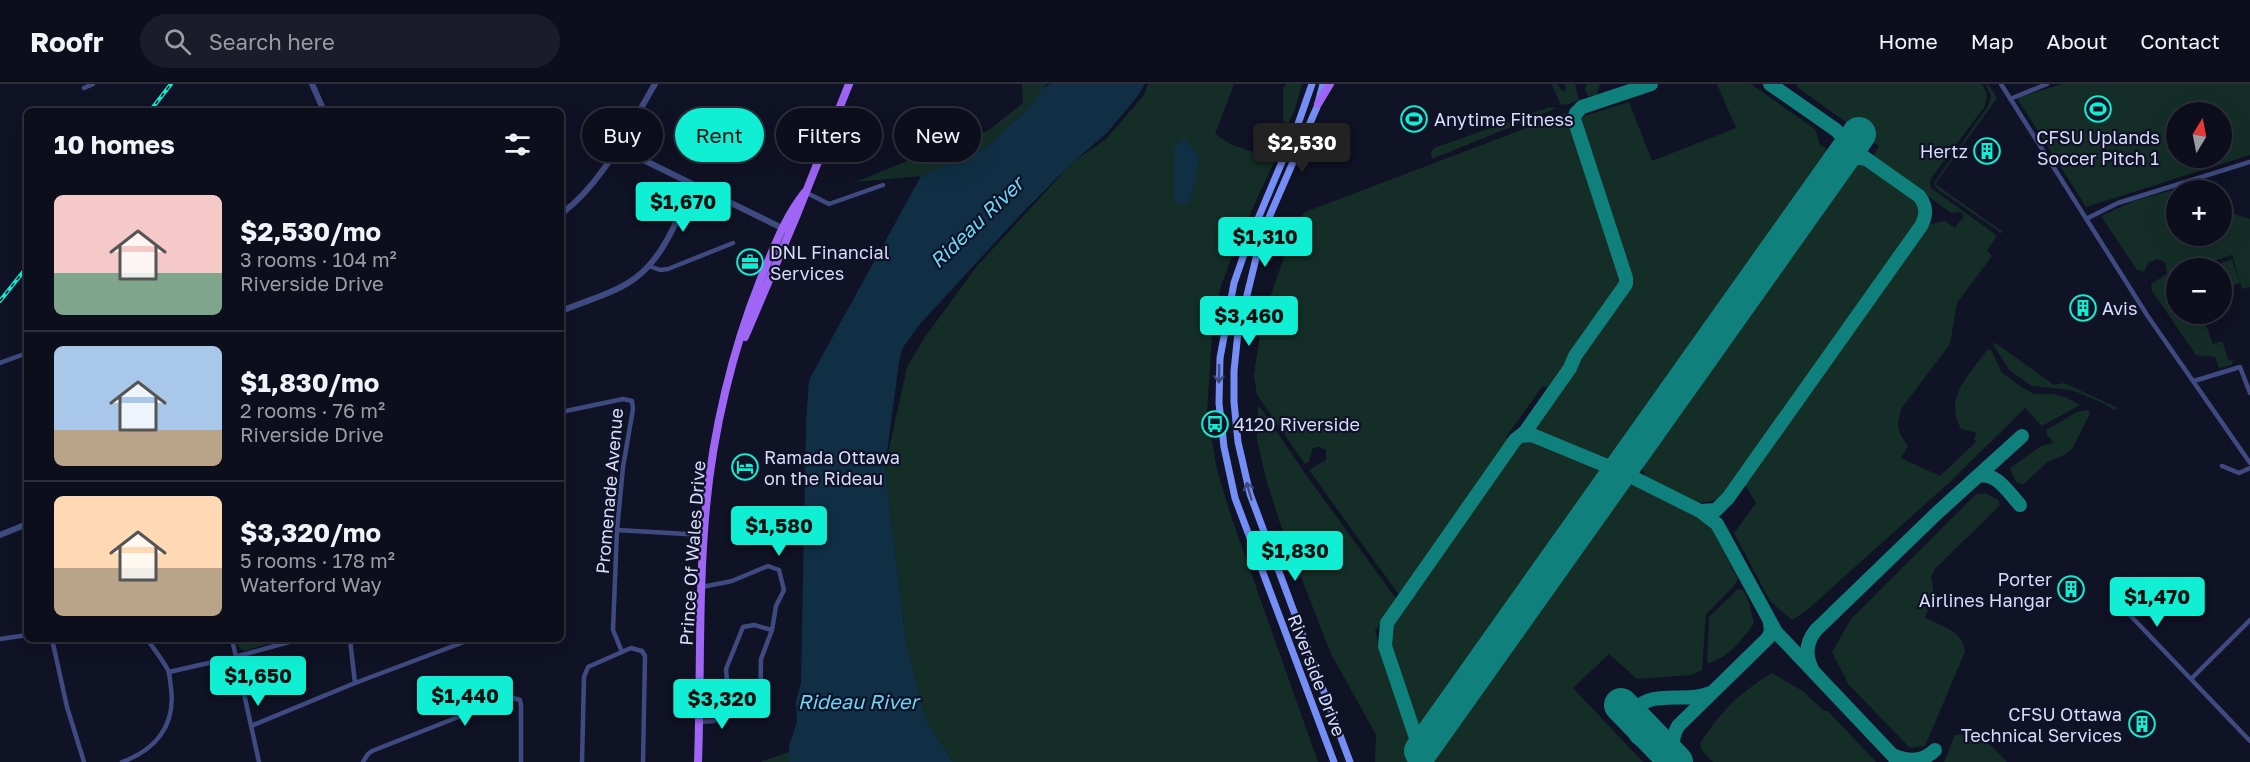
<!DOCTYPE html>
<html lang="en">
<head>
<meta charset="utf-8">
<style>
  :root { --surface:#0c0e1c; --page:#1a1c29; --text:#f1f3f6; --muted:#9a9ca3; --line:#2c2e3b; --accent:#10efd3 }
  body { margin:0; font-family:"Golos Text",sans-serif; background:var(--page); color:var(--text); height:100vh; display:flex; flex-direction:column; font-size:22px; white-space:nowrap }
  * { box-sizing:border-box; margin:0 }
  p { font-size:20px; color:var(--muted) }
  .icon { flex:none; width:33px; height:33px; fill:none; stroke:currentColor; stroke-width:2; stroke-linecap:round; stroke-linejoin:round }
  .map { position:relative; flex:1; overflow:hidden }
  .drawer { position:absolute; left:24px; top:24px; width:540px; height:534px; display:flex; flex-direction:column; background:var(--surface); border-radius:9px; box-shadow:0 6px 24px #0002,0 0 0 2px var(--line) }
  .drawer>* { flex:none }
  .top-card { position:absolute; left:582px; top:24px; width:570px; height:54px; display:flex; gap:12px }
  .needle { width:39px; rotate:10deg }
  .controls { position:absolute; left:2166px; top:18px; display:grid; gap:12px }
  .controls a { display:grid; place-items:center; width:66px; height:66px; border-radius:50%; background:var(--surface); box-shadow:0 6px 24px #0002,0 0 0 2px var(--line); font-size:30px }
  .price { position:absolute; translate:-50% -51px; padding:0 14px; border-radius:6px; background:var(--accent); color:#111; font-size:20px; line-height:39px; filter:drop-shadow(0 2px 3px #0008) }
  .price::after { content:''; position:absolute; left:50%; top:36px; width:18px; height:14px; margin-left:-9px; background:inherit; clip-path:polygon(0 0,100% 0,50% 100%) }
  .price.selected { background:#222; color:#fff }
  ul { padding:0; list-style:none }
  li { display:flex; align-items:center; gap:18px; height:150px; padding:0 30px }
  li+li { border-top:2px solid var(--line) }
  li span { display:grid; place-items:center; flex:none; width:168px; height:120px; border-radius:9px; color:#555 }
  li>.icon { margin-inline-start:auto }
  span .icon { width:72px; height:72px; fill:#fffc; stroke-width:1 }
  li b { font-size:26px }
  h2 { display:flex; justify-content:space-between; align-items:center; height:72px; padding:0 30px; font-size:26px }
  .tag { padding:0 21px; border-radius:27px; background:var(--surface); box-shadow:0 6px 24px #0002,0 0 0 2px var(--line); font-size:21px; line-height:54px }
  .tag.selected { background:var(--accent); color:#111 }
  header { display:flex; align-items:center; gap:36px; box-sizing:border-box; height:84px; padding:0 30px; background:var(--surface); border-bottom:2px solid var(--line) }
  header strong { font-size:28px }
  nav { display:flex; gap:33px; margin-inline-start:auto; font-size:21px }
  .search { width:420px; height:54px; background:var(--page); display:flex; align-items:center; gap:15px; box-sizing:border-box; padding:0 21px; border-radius:33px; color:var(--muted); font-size:22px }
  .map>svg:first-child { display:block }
</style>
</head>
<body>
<header>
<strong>Roofr</strong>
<div class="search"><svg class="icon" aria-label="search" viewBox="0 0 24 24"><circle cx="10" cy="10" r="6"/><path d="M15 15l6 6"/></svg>Search here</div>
<nav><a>Home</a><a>Map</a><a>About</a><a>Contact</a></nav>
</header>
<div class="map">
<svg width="2250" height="678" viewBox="0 0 2250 678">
  <rect width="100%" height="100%" fill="#101225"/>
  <!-- green -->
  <path fill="#142e27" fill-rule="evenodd" d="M1022,0h25l-5,5 -13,19 -43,39 -65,29 -66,6 57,-23 34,-9 43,-20 34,-27z
    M1148,0h86l-19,50 15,10 45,16 -38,82 -17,47 -8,47 -5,75 10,59 14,46 87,246h-365l-27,-42 -20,-78 -21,-175 22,-100 18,-30 52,-71 96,-104 33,-23 38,-44z
    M1286,0h16l-7,25 -7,15 -3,-1 -2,-3v-32z
    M1552,0h5l5,7 4,-1 -1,-6h10l4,16 -13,5 -6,-1z
    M1587,0h13l-3,11 -9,1 -3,-7z
    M1717,0h34l64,45 5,16 6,3 3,15 -213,297h-11l-70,-28 -1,-6 98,-142 -54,-159 3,-8 48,-15 23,59 84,-33z
    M1797,0h185l5,10 -2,12 -53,71 -2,5 1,6 64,46 1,3 -9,14 5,5 -35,47 -7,41 -49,65 -3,15 2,10 8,12 -7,12 39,18 37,-35 -3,-1 2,-7 -15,-4c-18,-32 9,-55 27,-80l4,2 10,22 21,15 11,6h20l11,3 15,8 -38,21 -17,-18 -74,73 -145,130 -14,9 -22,-19 -36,-68 22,-30 -11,-18 185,-261 15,-3 10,7 9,-12 -4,-4 -9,1 -78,-57 6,-10 -82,-59z
    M1986,0h2l9,14 -62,86 68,48 -2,1 -65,-45 -2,-5 54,-77 3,-10z
    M2062,0h188v71l-164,52 -69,-109zM2176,28h46v46h-46z
    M1550,23l7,1 -125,51 -1,-7 3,-4z
    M1566,29l55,161 -1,11 -72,102h-6l-36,50 3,6 -110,152 -90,-125 17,-10v-10l-7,-3 -6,1 -4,13 -4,3 -48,-69 -3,-20 8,-55 34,-97 9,-11z
    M1864,80l54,38 2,16 -201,282 -21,3 -53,-26 -5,-17 207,-293z
    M2197,99l2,7h-23v46h46v-26l28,9v68l-8,2 -10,-34 -32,11 1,2h-25v46h26l11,30 9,-3 7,20 4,-2 -1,6 -13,3 -4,-11 -19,-2 -44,-64 -1,-7 16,-10 -1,-9 -2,-4 -8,-2 -8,4 -4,9 -7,-2 -36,-54 33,-15z
    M2232,175l8,24 -18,7v-22h-15z
    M1992,259l5,1 57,41 10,-2 54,25 -4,2 -9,-6 -33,-14 -40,-4 -22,-15z
    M1258,323l3,1 43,64 93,128 -22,31 39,116 15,10 191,-270 20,-2 56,29 16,15 26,50 -4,7 -28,28 -4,56 -10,5 -55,4 -28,-25 -36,34 70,74h-268l1,-27 -45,-81 -51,-131 -14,-44 -9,-40z
    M2088,326l2,3 -18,36 -6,5 -20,9 -23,22 -7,-3 -6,-14 31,-22 13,-3 -7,-8 -1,-5 31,-18z
    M1528,355l72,29 7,6 -182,257 -9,-3 -27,-82 3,-24 120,-170z
    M1986,409l12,7 2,5 -65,64 -4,8 3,17 -9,24c17,8 38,13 40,34l-40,94 -15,2 -61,-63 -17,-33 19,-33 125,-125z
    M1738,505l5,1 6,12 5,21c-10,15 -27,36 -45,40l-2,-2 2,-44z
    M236,555h49l-41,12 -6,-5z
    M1772,589l32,19 20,19h4l48,51h-163l-12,-13 -1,-6c24,-34 36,-48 72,-70z
    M1978,648l29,30h-63l11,-27z
    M789,668v10h-29z"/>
  <!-- water -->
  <path fill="#102f44" d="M1050,0h95l-8,13 -30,36 -34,29 -49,49 -104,113 -18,25 -3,14 -14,104 21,175 20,78 27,42h-164v-16l8,-24 -1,-21 5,-18 5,-261 3,-42 112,-204 65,-29 43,-39 13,-19z
    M1185,54l14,19 -4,26 -7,21 -14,-1v-56z"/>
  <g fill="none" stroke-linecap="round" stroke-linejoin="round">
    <!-- stream -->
    <path stroke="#102f44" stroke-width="1.5" d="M1038,0l4,5"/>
    <!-- taxiway -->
    <path stroke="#10807c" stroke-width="14" d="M1810,122c13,-18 28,-55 56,-47
      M1650,347l13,-18
      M1520,352l12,-1 75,31 10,1 7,-4 29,-41
      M1978,392c19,-4 30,16 42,29
      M1700,427l16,-1 12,-12 193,-272c6,-11 6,-20 -2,-30l-61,-43 -22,-23 -66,-46
      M1583,442c12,-17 25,-47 47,-50l70,35 17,13 59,108 123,130
      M1812,585c-7,-14 -6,-27 4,-39l121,-117 85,-77
      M1452,621l-24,32 -8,1 -5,-3 -30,-89 2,-23 128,-183 10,-8 45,-64 5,-12 51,-72v-6l-52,-159 2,-6 6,-6 69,-23
      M1893,671c15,7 30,7 42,-5
      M1675,678c-5,-5 -10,-12 -17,-16 -7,-3 -15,-3 -21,-9 -4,-5 -5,-12 -4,-18 5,-34 55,-14 77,-26
      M1679,678c-8,-12 -8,-23 -1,-36l90,-88 3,-7 -1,-8"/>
    <!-- runway -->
    <path stroke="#10807c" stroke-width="34" d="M1621,621l55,57
      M1421,667l438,-617"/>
    <!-- minor -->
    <path stroke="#3f4b80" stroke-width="4.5" d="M2001,0l146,231 103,148
      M84,4l9,-4
      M2010,15l37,-15
      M805,108l24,12 54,-19
      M2086,135l32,-16 132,-41
      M649,182l11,4 8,-1 65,-26
      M0,279l27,-10
      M2194,297l46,-14 10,26
      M561,328l62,-13 9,2 1,8 -10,58 -6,63 -4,100 9,22
      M2222,382l17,7 11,-5
      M617,446l87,5
      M702,503l30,-6 36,-15 11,4 5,20 -8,16 -4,24 -11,29 -1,54 -31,-7
      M2126,527l124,130
      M0,555l27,-4
      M52,555l15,68 17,55
      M232,555l27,123
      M350,555l5,44
      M169,588l66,-15 65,-18
      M2191,595l59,-59
      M699,638l15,-1 15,-15 -3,-37 17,-42 11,-2 18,5
      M251,642l104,-43 117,-44
      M122,678c33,-12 54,-36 49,-74 -1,-6 -1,-13 -3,-18 -6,-11 -14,-21 -21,-31
      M363,678l5,-8 4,-3 137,-54 11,3 1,6v56
      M582,678l2,-85 4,-10 43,-19 11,3 3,5 -2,106"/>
    <!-- tertiary -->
    <path stroke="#3f4b80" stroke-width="6" d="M312,0l12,27
      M617,63l169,83
      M561,130c43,-32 67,-85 94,-130
      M561,227c24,-10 52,-17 73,-32 30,-21 43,-61 60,-93
      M0,451l27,-11"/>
    <!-- secondary -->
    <path stroke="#748ef6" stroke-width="7" d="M1312,0l-14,40 -49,116 -15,43 -14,75 -1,45 5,44 11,51 99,264
      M1323,0l-6,23 -47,108 -12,35 -20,82 -4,39v31l4,40 12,52 100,268"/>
    <!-- primary -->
    <path stroke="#9f65f5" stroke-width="8" d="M1318,20l12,-20
      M745,253l51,-120 53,-133
      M698,678c3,-85 0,-171 8,-255 7,-75 26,-156 54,-226 13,-31 24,-63 45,-89"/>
    <!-- rail casing -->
    <g stroke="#10efd3" stroke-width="4">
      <path id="rail" d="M150,27l21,-27
        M0,217l27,-34"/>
    </g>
    <!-- rail -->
    <use href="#rail" stroke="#101225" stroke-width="1.5" stroke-dasharray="4.5" stroke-linecap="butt"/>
  </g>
  <!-- one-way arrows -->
  <defs><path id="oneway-shaft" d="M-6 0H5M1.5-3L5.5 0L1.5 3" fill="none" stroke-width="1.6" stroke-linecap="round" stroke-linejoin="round" transform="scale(1.5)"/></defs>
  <g stroke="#3d4a83">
    <use href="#oneway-shaft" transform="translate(1219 290) rotate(91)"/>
    <use href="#oneway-shaft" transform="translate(1249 407) rotate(-106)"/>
  </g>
  <!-- icons -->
  <defs>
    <g id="stadium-ring" transform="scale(1.35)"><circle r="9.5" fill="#101225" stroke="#10efd3" stroke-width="1.5"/><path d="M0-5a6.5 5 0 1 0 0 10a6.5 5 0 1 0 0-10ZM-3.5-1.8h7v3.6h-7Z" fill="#10efd3"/></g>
    <g id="building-ring" transform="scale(1.35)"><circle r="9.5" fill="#101225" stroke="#10efd3" stroke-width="1.5"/><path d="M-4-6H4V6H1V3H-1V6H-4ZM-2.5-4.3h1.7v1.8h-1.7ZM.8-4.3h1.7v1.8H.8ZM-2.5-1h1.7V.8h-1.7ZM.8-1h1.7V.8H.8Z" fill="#10efd3"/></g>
    <g id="office-ring" transform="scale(1.35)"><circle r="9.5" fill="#101225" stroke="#10efd3" stroke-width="1.5"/><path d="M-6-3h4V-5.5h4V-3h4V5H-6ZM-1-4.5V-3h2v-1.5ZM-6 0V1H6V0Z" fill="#10efd3"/></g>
    <g id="bus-ring" transform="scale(1.35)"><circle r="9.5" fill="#101225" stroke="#10efd3" stroke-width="1.5"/><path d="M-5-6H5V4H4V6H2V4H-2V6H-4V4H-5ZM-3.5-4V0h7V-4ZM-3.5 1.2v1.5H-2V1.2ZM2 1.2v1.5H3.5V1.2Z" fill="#10efd3"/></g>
    <g id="hotel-ring" transform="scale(1.35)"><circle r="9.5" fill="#101225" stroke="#10efd3" stroke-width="1.5"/><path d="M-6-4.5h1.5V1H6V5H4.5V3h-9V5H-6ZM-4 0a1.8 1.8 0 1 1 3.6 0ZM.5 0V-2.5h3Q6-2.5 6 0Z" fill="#10efd3"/></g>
  </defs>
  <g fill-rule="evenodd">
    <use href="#stadium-ring" x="2098" y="25"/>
    <use href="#stadium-ring" x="1414" y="35"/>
    <use href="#building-ring" x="1987" y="67"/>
    <use href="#office-ring" x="750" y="178"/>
    <use href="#building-ring" x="2083" y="224"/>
    <use href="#bus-ring" x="1215" y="340"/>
    <use href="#hotel-ring" x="745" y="383"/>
    <use href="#building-ring" x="2071" y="505"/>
    <use href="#building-ring" x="2142" y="640"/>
  </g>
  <g text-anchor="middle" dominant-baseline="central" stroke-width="4.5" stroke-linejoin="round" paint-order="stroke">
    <!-- poi labels -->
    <g font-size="18" fill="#d7dbfc" stroke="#101225" text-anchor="start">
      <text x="1434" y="35">Anytime Fitness</text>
      <text x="2098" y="53" text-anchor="middle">CFSU Uplands<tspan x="2098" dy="21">Soccer Pitch 1</tspan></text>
      <text x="1968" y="67" text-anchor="end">Hertz</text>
      <text x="770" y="168">DNL Financial<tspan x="770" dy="21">Services</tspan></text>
      <text x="2102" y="224">Avis</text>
      <text x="1234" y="340">4120 Riverside</text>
      <text x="764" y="373">Ramada Ottawa<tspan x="764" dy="21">on the Rideau</tspan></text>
      <text x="2052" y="495" text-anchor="end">Porter<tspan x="2052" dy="21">Airlines Hangar</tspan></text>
      <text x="2122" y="630" text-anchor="end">CFSU Ottawa<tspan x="2122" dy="21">Technical Services</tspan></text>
    </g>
    <!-- street labels -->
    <g font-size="18" fill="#d7dbfc" stroke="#101225">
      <text transform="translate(609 407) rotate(-85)">Promenade Avenue</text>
      <text transform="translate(692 469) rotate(-86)">Prince Of Wales Drive</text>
      <text transform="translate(1317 591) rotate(69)">Riverside Drive</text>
    </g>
    <!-- water labels -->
    <g font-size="20" font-style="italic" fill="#6cd4f5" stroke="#101225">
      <text transform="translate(976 138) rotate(-44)">Rideau River</text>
      <text x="858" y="617">Rideau River</text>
    </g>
  </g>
</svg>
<div class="controls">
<a><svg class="needle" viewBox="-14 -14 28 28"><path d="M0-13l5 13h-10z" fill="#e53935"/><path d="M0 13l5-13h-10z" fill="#9a9ca3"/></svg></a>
<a>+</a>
<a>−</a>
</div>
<b class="price selected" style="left:1302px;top:90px">$2,530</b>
<b class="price" style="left:683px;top:149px">$1,670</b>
<b class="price" style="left:1265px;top:184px">$1,310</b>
<b class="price" style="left:1249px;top:263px">$3,460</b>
<b class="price" style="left:779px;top:473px">$1,580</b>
<b class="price" style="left:1295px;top:498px">$1,830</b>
<b class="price" style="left:2157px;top:544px">$1,470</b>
<b class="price" style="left:258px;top:623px">$1,650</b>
<b class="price" style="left:465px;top:643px">$1,440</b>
<b class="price" style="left:722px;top:646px">$3,320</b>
<div class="top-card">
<a class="tag">Buy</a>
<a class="tag selected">Rent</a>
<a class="tag">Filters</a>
<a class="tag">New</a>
</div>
<section class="drawer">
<h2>10 homes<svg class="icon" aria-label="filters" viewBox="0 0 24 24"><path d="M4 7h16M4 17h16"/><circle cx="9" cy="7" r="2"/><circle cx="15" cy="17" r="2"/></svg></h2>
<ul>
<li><span style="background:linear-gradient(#f6c9c9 65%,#7fa58c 0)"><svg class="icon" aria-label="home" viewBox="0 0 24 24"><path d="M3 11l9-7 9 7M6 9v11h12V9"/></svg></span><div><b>$2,530/mo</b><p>3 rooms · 104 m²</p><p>Riverside Drive</p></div></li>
<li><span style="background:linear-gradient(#a9c7e8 70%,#b9a48a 0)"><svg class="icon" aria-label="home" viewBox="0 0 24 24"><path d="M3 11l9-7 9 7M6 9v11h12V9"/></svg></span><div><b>$1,830/mo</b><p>2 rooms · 76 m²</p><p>Riverside Drive</p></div></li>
<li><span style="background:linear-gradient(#ffd9b3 60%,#b9a48a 0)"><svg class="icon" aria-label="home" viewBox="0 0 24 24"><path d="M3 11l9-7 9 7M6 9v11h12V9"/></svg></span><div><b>$3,320/mo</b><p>5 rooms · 178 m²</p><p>Waterford Way</p></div></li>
</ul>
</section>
</div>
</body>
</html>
